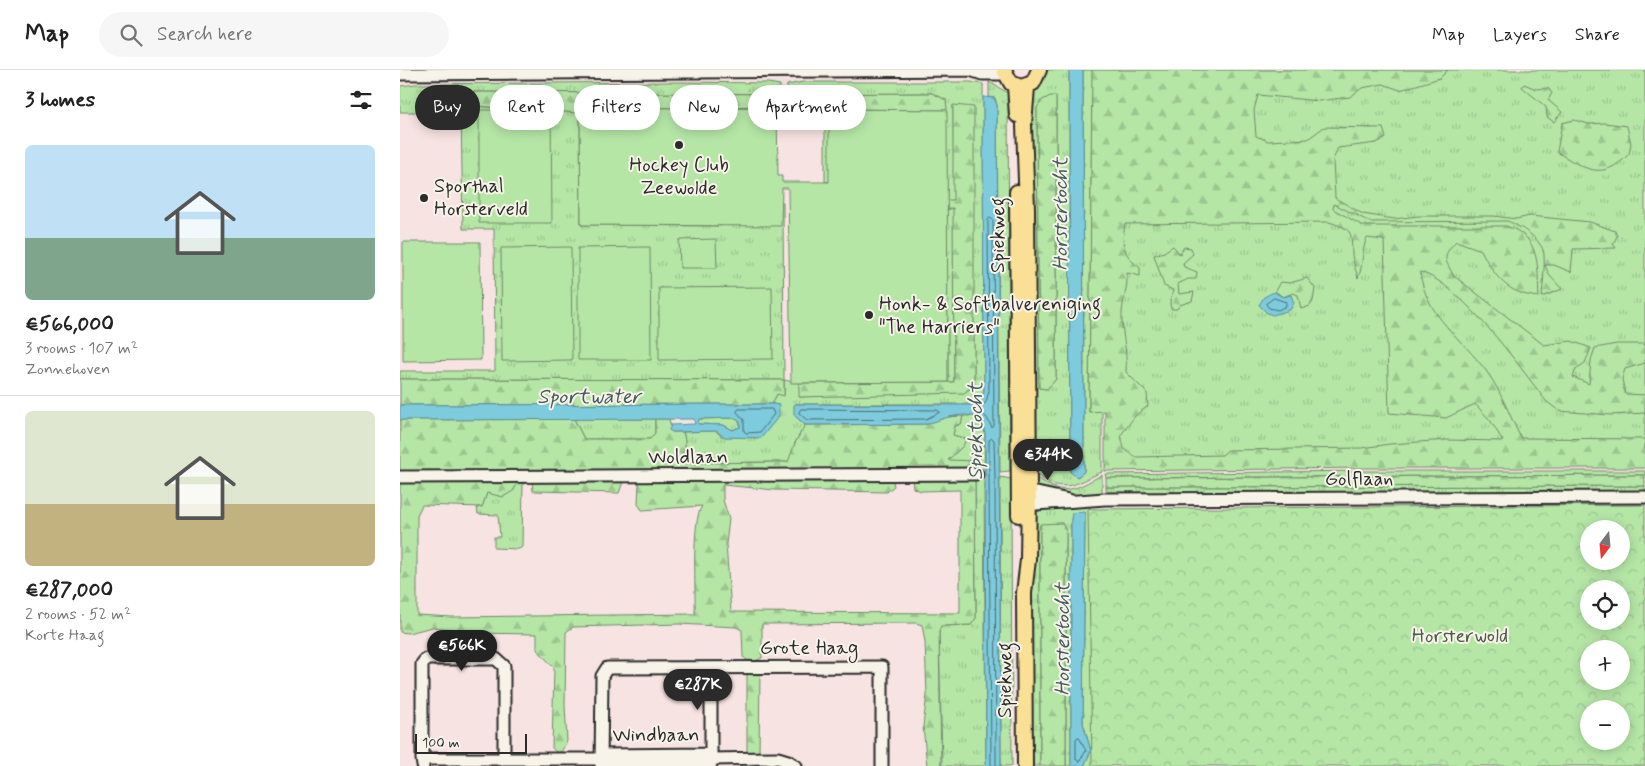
<!DOCTYPE html>
<html lang="en">
<head>
<meta charset="utf-8">
<style>
  :root { --surface:#fff; --page:#f6f6f6; --text:#222; --muted:#767676; --line:#e0e0e0; --accent:#2b2b2b }
  body { margin:0; font-family:Mynerve,sans-serif; background:var(--page); color:var(--text); height:100vh; display:flex; flex-direction:column; font-size:19px; white-space:nowrap }
  * { box-sizing:border-box; margin:0 }
  p { font-size:16px; color:var(--muted) }
  .icon { flex:none; width:28px; height:28px; fill:none; stroke:currentColor; stroke-width:2; stroke-linecap:round; stroke-linejoin:round }
  .map { position:relative; flex:1; overflow:hidden }
  .sheet { display:flex; flex-direction:column; background:var(--surface); width:400px }
  .sheet>* { flex:none }
  .top-card { position:absolute; left:15px; top:15px; width:475px; height:45px; display:flex; gap:10px }
  .needle { width:32px; rotate:196deg }
  .tools { position:absolute; left:1180px; top:450px; display:grid; gap:10px }
  .tools a { display:grid; place-items:center; width:50px; height:50px; border-radius:50%; background:var(--surface); box-shadow:0 2px 12px #0003; font-size:25px }
  .scale { position:absolute; left:15px; bottom:12px; width:112px; box-sizing:border-box; padding-left:5px; border:2px solid #2b2b2b; border-top:0; font-size:14px; line-height:18px; white-space:nowrap; color:#2b2b2b; -webkit-text-stroke:4px #f7f3e8; paint-order:stroke }
  .price { position:absolute; translate:-50% -42px; padding:0 11px; border-radius:18px; background:var(--accent); color:#fff; font-size:16px; line-height:32px; filter:drop-shadow(0 1px 2px #0008) }
  .price::after { content:''; position:absolute; left:50%; top:30px; width:15px; height:11px; margin-left:-8px; background:inherit; clip-path:polygon(0 0,100% 0,50% 100%) }
  .price.selected { background:#222; color:#fff }
  ul { padding:0; list-style:none }
  li { display:grid; align-content:center; gap:10px; height:265px; padding:0 25px }
  li+li { border-top:1px solid var(--line) }
  li span { display:grid; place-items:center; height:155px; border-radius:8px; color:#555 }
  li>.icon { margin-inline-start:auto }
  span .icon { width:90px; height:90px; fill:#fffc; stroke-width:1 }
  li b { font-size:21px }
  h2 { display:flex; justify-content:space-between; align-items:center; height:60px; padding:0 25px; font-size:21px }
  .chip { padding:0 18px; border-radius:22px; background:var(--surface); box-shadow:0 2px 12px #0003; font-size:18px; line-height:45px }
  .chip.selected { background:var(--accent); color:#fff }
  header { display:flex; align-items:center; gap:30px; box-sizing:border-box; height:70px; padding:0 25px; background:var(--surface); border-bottom:1px solid var(--line) }
  header strong { font-size:24px }
  nav { display:flex; gap:28px; margin-inline-start:auto; font-size:18px }
  .search { width:350px; height:45px; background:var(--page); display:flex; align-items:center; gap:12px; box-sizing:border-box; padding:0 18px; border-radius:28px; color:var(--muted); font-size:19px }
  main { display:flex; flex:1; min-height:0 }
  .map>svg:first-child { display:block }
</style>
</head>
<body>
<header>
<strong>Map</strong>
<div class="search"><svg class="icon" aria-label="search" viewBox="0 0 24 24"><circle cx="10" cy="10" r="6"/><path d="M15 15l6 6"/></svg>Search here</div>
<nav><a>Map</a><a>Layers</a><a>Share</a></nav>
</header>
<main>
<section class="sheet">
<h2>3 homes<svg class="icon" aria-label="filters" viewBox="0 0 24 24"><path d="M4 7h16M4 17h16"/><circle cx="9" cy="7" r="2"/><circle cx="15" cy="17" r="2"/></svg></h2>
<ul>
<li><span style="background:linear-gradient(#bfe0f5 60%,#7fa58c 0)"><svg class="icon" aria-label="home" viewBox="0 0 24 24"><path d="M3 11l9-7 9 7M6 9v11h12V9"/></svg></span><div><b>€566,000</b><p>3 rooms · 107 m²</p><p>Zonnehoven</p></div></li>
<li><span style="background:linear-gradient(#dfe7d0 60%,#c2b280 0)"><svg class="icon" aria-label="home" viewBox="0 0 24 24"><path d="M3 11l9-7 9 7M6 9v11h12V9"/></svg></span><div><b>€287,000</b><p>2 rooms · 52 m²</p><p>Korte Haag</p></div></li>
</ul>
</section>
<div class="map">
<svg width="1245" height="696" viewBox="0 0 1245 696">
  <defs>
    <pattern id="grass-tufts" width="24" height="20" patternUnits="userSpaceOnUse" patternTransform="scale(1.25)"><rect width="24" height="20" fill="#b5e6a6"/><path d="M3 7l-1-3M5 7V3M7 7l1-3M15 17l-1-3M17 17v-4M19 17l1-3" fill="none" stroke="#9cc58f"/></pattern>
    <pattern id="forest-firs" width="22" height="20" patternUnits="userSpaceOnUse" patternTransform="scale(1.25)"><rect width="22" height="20" fill="#b5e6a6"/><path d="M5 1l3.5 6h-7zM16 11l3.5 6h-7z" fill="#9cc58f"/></pattern>
    <pattern id="park-crowns" width="20" height="18" patternUnits="userSpaceOnUse" patternTransform="scale(1.25)"><rect width="20" height="18" fill="#b5e6a6"/><path d="M2 6a3 3 0 1 1 6 0M12 15a3 3 0 1 1 6 0" fill="none" stroke="#9cc58f"/></pattern>
  </defs>
  <rect width="100%" height="100%" fill="#f7e3e2"/>
  <filter id="ink" filterUnits="userSpaceOnUse"><feTurbulence type="fractalNoise" baseFrequency=".02" numOctaves="2"/><feDisplacementMap in="SourceGraphic" scale="10" xChannelSelector="R" yChannelSelector="G"/><feConvolveMatrix kernelMatrix="1 2 1 2 8 2 1 2 1" color-interpolation-filters="sRGB"/></filter>
  <g filter="url(#ink)">
    <!-- grass -->
    <path fill="url(#grass-tufts)" stroke="#708868" fill-rule="evenodd" d="M643,0h26l1,401 8,6 6,-6 -1,-401h562v385l-512,3c-19,-8 -26,-28 -28,-47l-13,-315 -3,316 13,-2v62c-16,6 -27,17 -46,13 -6,-1 -16,-9 -25,-12l-4,-370zM656,26v283l-9,10 -8,-1 -2,-280z
      M273,12l95,1 12,2v9l-312,-2 -26,3 -14,17h-28v-26l16,-2z
      M403,12h168l12,2 1,307 -6,13h-182l-2,11 11,10 -10,18 -6,19 -106,1 -2,-6c5,-9 5,-15 2,-25l33,-1 5,5 40,2 18,-33 -7,-1 5,-10 7,1v-15l-384,-1v-8h95l-1,-142h-31l-2,-117 13,-6 106,7 1,112 137,1 -1,-23 66,-1 1,178 15,3 1,14 174,-11 -1,-216 -20,-64 1,94 -7,1 -1,-101 -14,-7 -145,1v-9z
      M589,12l19,11 2,378 -10,1 -3,-367 -2,-7 -6,-1z
      M554,138v174h-6l-1,-172z
      M563,346h14l6,5 2,13 -1,38h-7l-30,-12 16,-14 3,-7 -13,-4 2,-9 6,-2z
      M335,348l5,4v5l-7,3 -10,-5 -25,-1v-5z
      M174,349h81v14l-5,6h-66z
      M964,401h281v4l-539,3 -1,-4z
      M702,405v21l-40,-2 -26,-5 -4,-12c9,2 13,7 21,10 18,8 34,-5 49,-12z
      M575,407h9l2,289h-44l-3,-136 2,-4 30,-1 5,-7z
      M600,407l11,2 1,287h-11z
      M123,410l-1,67 -3,2 -25,-1v-11h6l-2,-22 -20,-1 -1,-7h5l5,-14z
      M1245,416v6l-539,4v-9z
      M687,433l6,10 8,253h-17l7,-15 -8,-28 2,-210 -14,6v247h-5v-235l-4,-8 -22,2v241h-11l-1,-180 7,-73 8,-4z"/>
    <!-- forest -->
    <path fill="url(#forest-firs)" stroke="#708868" fill-rule="evenodd" d="M692,0h356l-8,8 -40,12 -17,-6 -21,4 -12,9 -31,4 -61,-6 -4,15 2,26 12,5 40,-2 16,-12 59,1 3,10 -10,5 -38,5 -5,12 2,38 28,16 31,5 24,-3h76l22,3 14,-3 60,6 25,9 2,5 -4,8 3,4 -43,1 -2,23 -17,-7h-9l4,10 13,14 -20,8c1,-14 3,-29 2,-43 -2,-15 -25,-29 -37,-33l-137,1 -36,-18 -1,5 30,17h143c36,11 31,41 33,71 -32,-3 -44,-20 -58,-47l-25,-9c-14,15 -12,18 -2,35l90,69 27,-4 20,7 -6,15 -9,6 -3,8 16,7 2,-24 4,-12 22,-4h28v19l-20,6 -3,10 3,15 20,1v18l-34,2 -52,-4 -13,-10c-26,-34 -86,-118 -126,-129 5,44 43,67 67,100 14,19 23,45 34,66l124,1v29h-281l-259,3v-60l-16,1zM929,152c24,8 22,8 23,31 0,8 4,17 6,25 6,-14 3,-27 9,-40l17,2 5,173 57,5 29,-14 15,16 13,21 -56,-1 -57,4 -28,4 -134,2 -6,5 -86,2 -12,-8 -3,-14 14,-19 13,-10 -1,-13 -21,-21c2,-20 -5,-39 -4,-59 1,-14 6,-26 5,-40l13,3v-8c-17,-14 -19,-22 -15,-44z
      M1124,14l12,5 12,-1 4,5 -4,7 14,12 -8,10 -7,-5 -1,-10 -24,-20z
      M68,22l312,2 -1,12 -131,2 -68,5 -106,-7 -13,6h-33l14,-17z
      M532,23l14,7 1,10 -111,-1 -2,72 -9,1v-70h-38v-18z
      M650,26h6v283l-9,10 -8,-1 -2,-280 4,-7z
      M553,35l21,2v279l-10,7 -165,4v-14l155,-1 -1,-174 -108,4v-10l108,-2z
      M1174,50l15,4 16,-1 22,3 4,18 -2,10c-27,28 -44,15 -72,-2l5,-29z
      M773,176l7,8 4,-7 7,1 2,6 -10,9 1,4 13,5 -1,7h-8l-10,5 1,10 15,-2 -2,9 -12,4 -3,4h-6l-1,-6 3,-13 -9,-4 -10,-31 10,-3z
      M907,208l8,10 -2,13 -3,5 -9,3 -3,-14 -5,-2 -10,4 -8,-6 5,-9 10,1z
      M0,309l384,1v16l-7,-2 -5,10 -372,1z
      M563,346l-2,8 -6,2 -2,9 13,4 -3,7 -15,14 29,1v11l-577,2v-54l174,-1 10,20h66l5,-6v-14h14l3,13h11c3,10 3,16 -2,25l2,6 105,-1 7,-19 10,-18 122,-1 19,-7z
      M1245,405v11l-539,1v-9h7z
      M492,407l2,9 -7,6 -112,-2 -52,-5v15l6,19 -3,25 5,68 229,1v-123l-39,1 -8,-3 -1,-11h63l1,141 -5,7 -30,1 -2,5 2,135h-14l-4,-40 4,-31 -2,-53 -3,-17 -6,-2 -154,1v34l-7,3 -8,-1 -4,-3 -1,-27 -6,-3 -57,-3 -106,3 -7,5 -1,74 2,35 -6,11h-5l-4,-4 2,-80 -17,-19v-15l-68,-1 1,13 -4,11 -7,-2 -1,-25 -25,-3 -25,6 -8,-1v-152l119,1 -6,10 -10,6 -16,-4 -5,14 -60,-2 -5,10v100l35,2 243,-3c1,-23 -4,-93 7,-108l-60,4 -4,-6 1,-21 7,-4z
      M224,409l-5,14 -86,-2 -1,-10z
      M662,453l4,8v235h-26v-242z
      M347,601h13l-1,83h-12z"/>
    <!-- park -->
    <path fill="url(#park-crowns)" stroke="#708868" fill-rule="evenodd" d="M1245,435v261h-553l-4,-257zM1189,459h32v32h-32zM1189,519h32v32h-32zM1189,579h32v32h-32zM1189,639h32v32h-32z"/>
    <!-- pitch -->
    <path fill="#b5e6a6" stroke="#708868" d="M377,37l1,69h4v6h47v-73l118,1 1,272 -157,1 -3,-195h-6l-1,38 -200,-1 -1,-112 68,-5z
      M79,40h72l1,113h-73z
      M316,169l1,29h-37l-1,-28z
      M3,172h77l1,118 -78,1z
      M171,177l1,113 -70,1 -1,-113z
      M250,177l1,113h-73v-112z
      M372,217l1,72 -114,1v-72z"/>
    <!-- water -->
    <path fill="#7ecbdd" stroke="#5d8b96" fill-rule="evenodd" d="M669,0h14l1,402 -7,5 -7,-5z
      M583,27l11,1 3,7 4,661h-15l-1,-332 -2,-13c-16,-12 -39,-3 -55,3l-123,1 -11,-10v-10l2,-1 177,1c8,-2 9,-6 11,-14z
      M874,222l9,5 8,-2 3,8 -4,7 -17,5 -6,-2 -8,-8 5,-8z
      M372,334l7,1v11l-18,22 -36,-1 -9,-6 -44,1 -3,-2 2,-5 24,-1 -1,-5 -294,1v-15zM335,348l5,4v5l-7,3 -10,-5 -25,-1 1,-5z
      M683,442l2,1 -2,210 8,28 -7,15h-13v-247l1,-6z"/>
    <g fill="none" stroke-linecap="round" stroke-linejoin="round">
      <!-- shore -->
      <path stroke="#4c6b72" stroke-width="1" d="M590,148l3,2 1,206 -2,2 -5,-10 -8,-8 7,-8 3,-11 -1,-171z
        M874,228l12,4v4l-8,4 -9,-2 -3,-4z
        M339,339h33l2,5 -14,18 -14,1 -2,-2v-11l-7,-8z
        M401,339l136,1 3,2 -14,7 -119,1 -8,-7z
        M679,667l7,14 -7,11 -3,-3v-20z
        M591,696l-2,-289v-37l3,-2 2,2 1,37 1,289"/>
      <!-- minor casing -->
      <g stroke="#2b2b2b" stroke-width="15">
        <path id="minor" d="M570,0l12,4h23
          M0,4l572,-4
          M0,407l577,-3
          M621,423h16l32,7
          M622,435l83,-6 540,-2
          M311,598v93
          M201,685l110,-1
          M22,689v-95l4,-5h70l8,7v92
          M311,689l67,-1 10,3 8,5
          M201,695l110,-1
          M23,696l-1,-7h179
          M201,696l1,-90 5,-8 275,-1v99"/>
      </g>
      <!-- major casing -->
      <g stroke="#2b2b2b" stroke-width="18">
        <path id="major" d="M604,0l7,13 10,4 12,-4 6,-13
          M615,16l2,29
          M617,122l2,323
          M625,696l-1,-173 4,-33 1,-67 -2,-284 -3,-84 3,-38"/>
      </g>
      <!-- minor -->
      <use href="#minor" stroke="#f7f3e8" stroke-width="11"/>
      <!-- major -->
      <use href="#major" stroke="#fadf96" stroke-width="14"/>
    </g>
  </g>
  <!-- markers -->
  <g fill="#2b2b2b" stroke="#f7f3e8" stroke-width="2">
    <circle cx="279" cy="75" r="5"/>
    <circle cx="24" cy="128" r="5"/>
    <circle cx="469" cy="245" r="5"/>
  </g>
  <g text-anchor="middle" dominant-baseline="central" stroke-width="4" stroke-linejoin="round" paint-order="stroke">
    <!-- poi labels -->
    <g font-size="20" fill="#2b2b2b" stroke="#f7f3e8" text-anchor="start">
      <text x="279" y="95" text-anchor="middle">Hockey Club<tspan x="279" dy="23">Zeewolde</tspan></text>
      <text x="34" y="116">Sporthal<tspan x="34" dy="23">Horsterveld</tspan></text>
      <text x="479" y="234">Honk- &amp; Softbalvereniging<tspan x="479" dy="23">"The Harriers"</tspan></text>
    </g>
    <!-- street labels -->
    <g font-size="20" fill="#2b2b2b" stroke="#f7f3e8">
      <text transform="translate(598 165) rotate(-90)">Spiekweg</text>
      <text x="288" y="387">Woldlaan</text>
      <text x="959" y="409">Golflaan</text>
      <text x="409" y="578">Grote Haag</text>
      <text transform="translate(605 610) rotate(-90)">Spiekweg</text>
      <text x="256" y="665">Windbaan</text>
    </g>
    <!-- park labels -->
    <g font-size="20" fill="#4e5a4a" stroke="#f7f3e8">
      <text x="1060" y="566">Horsterwold</text>
    </g>
    <!-- water labels -->
    <g font-size="21" font-style="italic" fill="#445b60" stroke="#f7f3e8">
      <text transform="translate(661 144) rotate(-90)">Horstertocht</text>
      <text x="189" y="327">Sportwater</text>
      <text transform="translate(576 361) rotate(-90)">Spiektocht</text>
      <text transform="translate(663 569) rotate(-90)">Horstertocht</text>
    </g>
  </g>
</svg>
<div class="tools">
<a><svg class="needle" viewBox="-14 -14 28 28"><path d="M0-13l5 13h-10z" fill="#e53935"/><path d="M0 13l5-13h-10z" fill="#767676"/></svg></a>
<a><svg class="icon" aria-label="locate" viewBox="0 0 24 24"><circle cx="12" cy="12" r="6"/><path d="M12 2v4M12 18v4M2 12h4M18 12h4"/></svg></a>
<a>+</a>
<a>−</a>
</div>
<div class="scale">100 m</div>
<b class="price" style="left:648px;top:411px">€344K</b>
<b class="price selected" style="left:62px;top:602px">€566K</b>
<b class="price" style="left:298px;top:641px">€287K</b>
<div class="top-card">
<a class="chip selected">Buy</a>
<a class="chip">Rent</a>
<a class="chip">Filters</a>
<a class="chip">New</a>
<a class="chip">Apartment</a>
</div>
</div>
</main>
</body>
</html>
